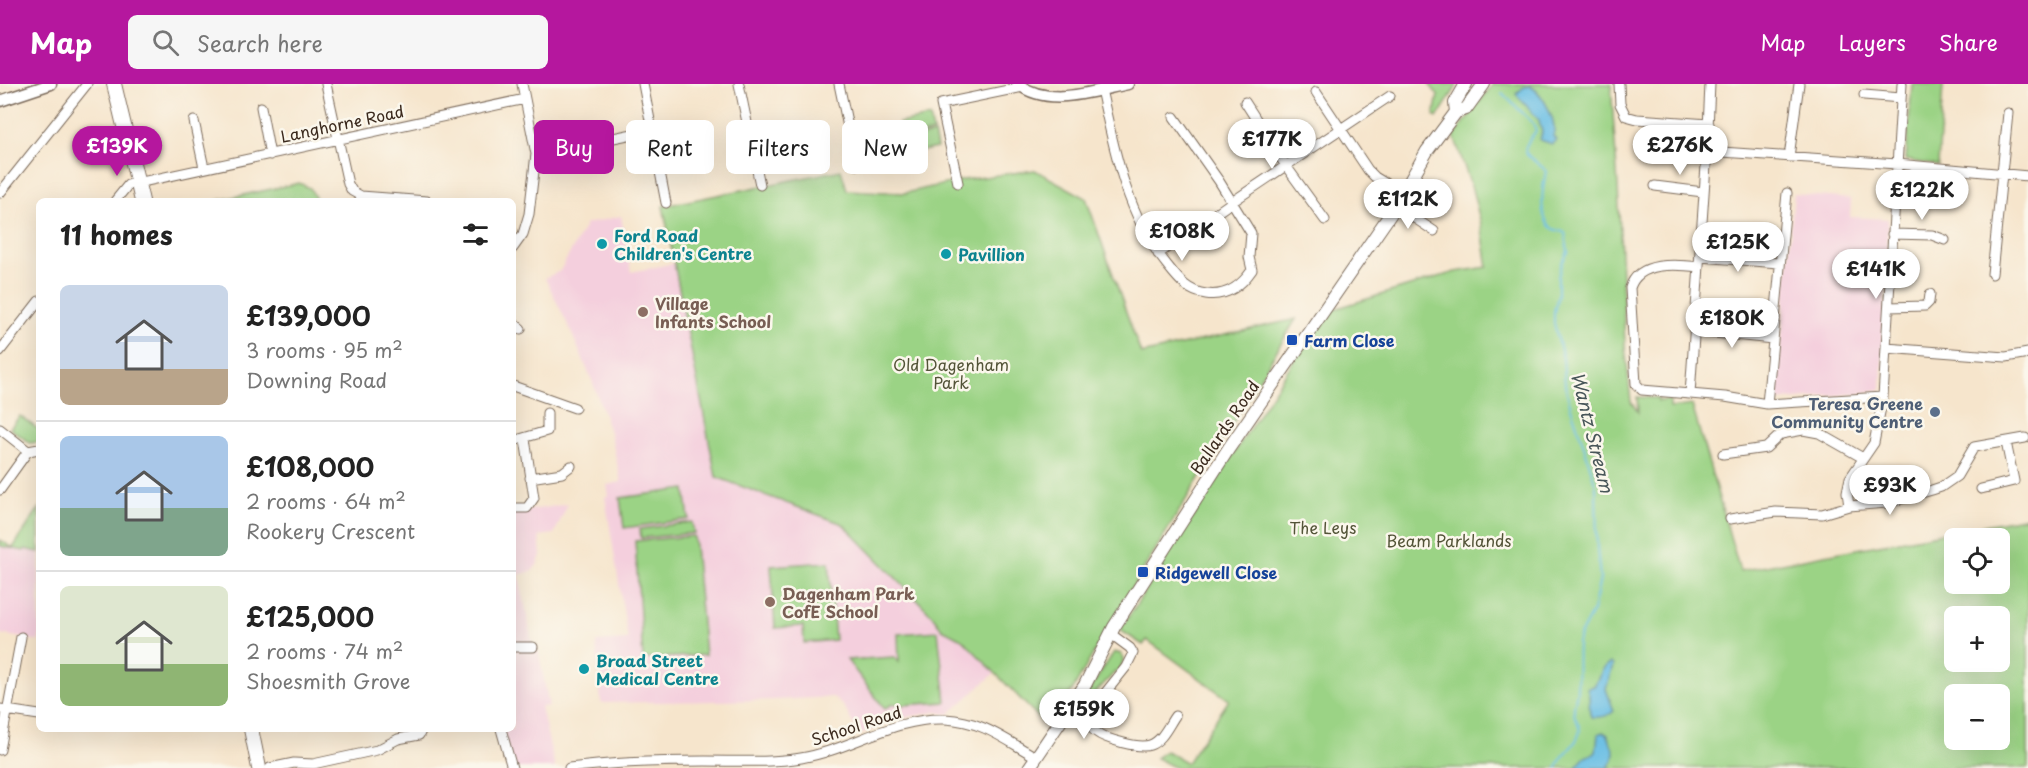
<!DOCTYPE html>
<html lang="en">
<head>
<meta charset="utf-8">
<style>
  :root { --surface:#fff; --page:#f6f6f6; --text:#222; --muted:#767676; --line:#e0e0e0; --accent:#b5179e }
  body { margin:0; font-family:"Playpen Sans",sans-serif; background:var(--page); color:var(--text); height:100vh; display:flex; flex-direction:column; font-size:22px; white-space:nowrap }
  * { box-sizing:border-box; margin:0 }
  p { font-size:20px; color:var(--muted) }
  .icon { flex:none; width:33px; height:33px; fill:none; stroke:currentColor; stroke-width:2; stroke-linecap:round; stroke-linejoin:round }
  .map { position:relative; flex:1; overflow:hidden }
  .drawer { position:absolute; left:36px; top:114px; width:480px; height:534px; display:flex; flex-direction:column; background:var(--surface); border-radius:9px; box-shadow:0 6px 24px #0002 }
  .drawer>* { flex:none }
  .banner { position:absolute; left:534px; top:36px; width:570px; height:54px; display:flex; gap:12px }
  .controls { position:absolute; left:1944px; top:444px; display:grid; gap:12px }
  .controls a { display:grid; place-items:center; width:66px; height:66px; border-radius:9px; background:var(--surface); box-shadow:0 6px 24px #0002; font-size:30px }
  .price { position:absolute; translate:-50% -51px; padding:0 14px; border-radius:21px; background:#fff; color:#222; font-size:20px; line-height:39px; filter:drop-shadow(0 2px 3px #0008) }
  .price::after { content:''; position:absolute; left:50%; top:36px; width:18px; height:14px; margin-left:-9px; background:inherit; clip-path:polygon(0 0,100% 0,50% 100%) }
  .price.on { background:var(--accent); color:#fff }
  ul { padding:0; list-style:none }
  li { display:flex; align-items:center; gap:18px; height:150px; padding:0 24px }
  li+li { border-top:2px solid var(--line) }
  li span { display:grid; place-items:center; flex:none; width:168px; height:120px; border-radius:9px; color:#555 }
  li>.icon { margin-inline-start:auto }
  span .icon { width:72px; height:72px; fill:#fffc; stroke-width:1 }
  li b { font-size:26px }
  h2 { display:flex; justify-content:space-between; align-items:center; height:72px; padding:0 24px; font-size:26px }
  .tag { padding:0 21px; border-radius:9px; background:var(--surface); box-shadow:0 6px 24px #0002; font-size:21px; line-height:54px }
  .tag.on { background:var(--accent); color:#fff }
  header { display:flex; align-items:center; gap:36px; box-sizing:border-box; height:84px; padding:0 30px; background:var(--accent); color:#fff }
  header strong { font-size:28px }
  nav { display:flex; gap:33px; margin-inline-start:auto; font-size:21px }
  .search { width:420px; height:54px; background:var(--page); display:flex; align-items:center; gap:15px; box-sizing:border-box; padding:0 21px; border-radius:9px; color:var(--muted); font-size:22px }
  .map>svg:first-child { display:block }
</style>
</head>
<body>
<header>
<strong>Map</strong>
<div class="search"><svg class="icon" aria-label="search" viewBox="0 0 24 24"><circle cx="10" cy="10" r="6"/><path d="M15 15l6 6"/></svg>Search here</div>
<nav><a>Map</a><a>Layers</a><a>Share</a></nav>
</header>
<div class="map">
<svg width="2028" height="684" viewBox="0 0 2028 684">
  <rect width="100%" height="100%" fill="#fbf7ec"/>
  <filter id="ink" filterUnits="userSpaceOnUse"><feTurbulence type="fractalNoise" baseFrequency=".0167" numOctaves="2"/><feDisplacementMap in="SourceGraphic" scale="12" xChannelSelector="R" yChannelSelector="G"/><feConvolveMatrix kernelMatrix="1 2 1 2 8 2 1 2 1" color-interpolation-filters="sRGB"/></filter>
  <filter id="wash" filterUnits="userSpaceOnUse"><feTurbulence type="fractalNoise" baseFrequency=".008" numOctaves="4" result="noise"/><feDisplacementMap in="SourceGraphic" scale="24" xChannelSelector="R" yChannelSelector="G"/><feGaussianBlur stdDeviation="1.35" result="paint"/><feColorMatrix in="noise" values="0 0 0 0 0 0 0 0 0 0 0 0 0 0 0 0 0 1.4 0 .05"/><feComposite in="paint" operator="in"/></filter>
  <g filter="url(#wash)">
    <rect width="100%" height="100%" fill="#f6e5cc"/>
    <!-- built -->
    <path fill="#f4cfdd" d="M1794,110l57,5 -1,18 38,2 -7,170 -19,4 -86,8z
      M621,132l10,56 44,-9 41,214 127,47 86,87 13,18 20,10 33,34 -46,41 -14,-2 -27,5 -18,5 -31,13 -15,-28 -11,-10 -57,3 -175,3 -5,-61 32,-2 -23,-143 4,-1 -2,-11 14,-3 -10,-47 -18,-52 -24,-56 -24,-49 15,-7 26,-47z
      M568,420l-14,30 -15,2 2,19 -4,10 -5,6 -13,4 14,72 5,2 11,57 -8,1 14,61h-43l-11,-39h12v-216z
      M39,424v133l-39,-7v-94l13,8z"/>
    <!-- green -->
    <path fill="#9bd385" stroke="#6b7e52" stroke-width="1.5" fill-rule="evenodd" d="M1429,0h27l1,2 -20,32 -3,-2 4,-21z
      M1493,0h118l7,103 7,159 6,56 7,10 -1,-15 21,1v3l12,-1v8l22,-3 48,166 288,-54v251h-852l-20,-10 10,-7 21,12 42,-63 -82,-60 -4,5 -23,-15 205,-318 130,-40 33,-5 -7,-43 -9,-35 -18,-53zM1954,454h46v46h-46zM1954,532h46v46h-46zM1954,610h46v46h-46z
      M1912,0h31l-5,82 -32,-6z
      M930,33l3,15 -31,7 -3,-16z
      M934,50l3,14 -72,15 -3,-14z
      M841,86l6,20 58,3 58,-13 72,-10 51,28 55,156 155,-35 -187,307 -34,60 -28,40 -85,-87 -20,-10 -11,-15 -88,-90 -127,-47 -53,-271z
      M299,99l11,5 7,13h-101z
      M20,332l19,14v12l-9,1 -20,-15z
      M685,405l4,30 -65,9 -4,-30z
      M39,424v44l-14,-3 -1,2 -24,-5v-6l13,8z
      M692,438l2,11 -53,5 -1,-9z
      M694,452l11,119 -62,4 -8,-118z
      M829,478l6,78 -31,3 -1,-17 -28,2 -4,-62z
      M938,547l8,71 -43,3c-7,-2 -13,-1 -18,4l-38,-49 48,-3 4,5 -1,-28z
      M1114,568l7,2 3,5 -5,13h-4l-18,19 -16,25 -9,1z"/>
    <!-- water -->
    <path fill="#67bee4" stroke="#517481" stroke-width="1.5" d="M1530,2c13,7 28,36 23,50l3,4 -4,4 -12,-4 2,-8 -3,-12 -23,-26 8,-7z
      M1610,579l3,2 -7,24 8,22c-6,6 -14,7 -23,6 -4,-10 1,-17 -4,-29l7,-2 9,-17z
      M1603,648l5,3 6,17 -1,8 -5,8h-33l10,-11 11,-5 2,-18z"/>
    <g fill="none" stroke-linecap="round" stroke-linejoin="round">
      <!-- stream -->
      <path stroke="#67bee4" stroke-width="2" d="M1502,9l31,30 3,8c-22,27 -6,22 10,40 -3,15 -9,46 6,57 3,2 10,3 13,5l3,19 -6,11 -4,14v18l-4,17v11l9,35 2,27 6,23 14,41 11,38 1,60 3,32 -7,32 -13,24 -2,8c-1,15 0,31 -1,46 0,8 -4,16 -3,23 0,9 8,12 5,22 -3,13 -19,20 -22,34"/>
    </g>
  </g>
  <g filter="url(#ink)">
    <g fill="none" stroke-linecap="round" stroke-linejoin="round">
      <!-- minor casing -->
      <g stroke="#7c6b5b" stroke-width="11">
        <path id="minor" d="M326,0l22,100 4,7 9,5 66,5
          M643,0l23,119
          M739,0l21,101
          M839,0l17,81
          M1619,0l1,20 6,12 11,3 72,5
          M1101,5c13,61 26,127 66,176 12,15 20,26 39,29 21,3 35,-8 46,-24l-3,-13 2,-24 -32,-52 -45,-64
          M1316,8l52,78 7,7 20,12
          M1864,11l37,3
          M1245,18l41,64 39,54
          M261,23l9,48
          M194,37l10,47
          M1707,67l3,-67
          M536,70l116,-24
          M1789,73l10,-73
          M958,99l-17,-79 82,-17
          M1655,102l48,6
          M0,109l87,-109
          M115,117l13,-16 397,-86
          M1396,122l38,25
          M1892,150l40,1 13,5
          M513,164l10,-14 6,-20 7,-60 -14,-70
          M1158,170l74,-52 158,-106
          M1700,173l79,6
          M1992,190l16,-161
          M1889,223l36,-1 4,-4 1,-8
          M513,238l8,7
          M1694,247l79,8
          M1886,264l120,9 22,-4
          M0,267l39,-50
          M513,302l62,22
          M1690,310l-48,-4 -6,-6 -6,-96c8,-27 46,-24 69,-21
          M1883,313l-116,7 -42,-7 -35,-3 17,-243 190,13 131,12
          M1767,320l20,-211
          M0,345l28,22 11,-2
          M513,357l34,-10v-18
          M1723,370l43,-6 15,-14 22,-4 16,3 44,25
          M530,394l32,-5 9,-7
          M1981,405l33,-8 -8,-39
          M0,406l28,-39
          M1849,422l-2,-14 3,-14 24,-35 9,-46 19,-313
          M513,424h14l7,-10 -9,-59
          M1730,435l46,-7 46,2 27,-8 38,-3 45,-13 9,-3 16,-11 17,-29 51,-9
          M1111,550l19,14 3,5 -7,14 -40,50c2,6 4,11 10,15 9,7 43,17 54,13 12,-4 18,-19 25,-29
          M513,563h20
          M0,625l39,6
          M501,645l11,39
          M0,666l21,-113
          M270,684l24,-5 19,1 64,-14 21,-11 21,-4 3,-6
          M569,684c45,-6 91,-7 136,-7 32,0 65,2 96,-3 49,-8 93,-41 144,-39 38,2 59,20 91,38"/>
      </g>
      <!-- tertiary casing -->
      <g stroke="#7c6b5b" stroke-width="13">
        <path id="tertiary" d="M1018,0c31,24 75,7 110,0
          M0,17l51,-17"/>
      </g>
      <!-- secondary casing -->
      <g stroke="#7c6b5b" stroke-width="14">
        <path id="secondary" d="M1456,28l-1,-9 11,-19
          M1029,684l56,-83 29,-58 115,-179 167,-242 31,-55 29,-39 10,-3 18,-25"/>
      </g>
      <!-- primary casing -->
      <g stroke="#7c6b5b" stroke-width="16">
        <path id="primary" d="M114,0l28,117
          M251,645l8,39"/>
      </g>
      <!-- minor -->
      <use href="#minor" stroke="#fff" stroke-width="9"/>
      <!-- tertiary -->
      <use href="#tertiary" stroke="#fff" stroke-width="10"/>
      <!-- secondary -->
      <use href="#secondary" stroke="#fff" stroke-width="12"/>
      <!-- primary -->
      <use href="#primary" stroke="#fff" stroke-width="14"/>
    </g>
  </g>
  <!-- markers -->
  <g fill="#0f9aa8" stroke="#fbf7ec" stroke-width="2">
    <circle cx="602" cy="160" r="6"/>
    <circle cx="946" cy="170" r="6"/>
    <circle cx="584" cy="585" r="6"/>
  </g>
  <g fill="#8d6e63" stroke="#fbf7ec" stroke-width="2">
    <circle cx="643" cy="228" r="6"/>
    <circle cx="770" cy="518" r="6"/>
  </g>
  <g fill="#1a4fb4" stroke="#fbf7ec" stroke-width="2">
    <rect x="1286" y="250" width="12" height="12" rx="3"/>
    <rect x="1137" y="482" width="12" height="12" rx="3"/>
  </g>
  <circle fill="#5c6f8a" stroke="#fbf7ec" stroke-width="2" cx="1935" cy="328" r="6"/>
  <g text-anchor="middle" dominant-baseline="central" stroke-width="5" stroke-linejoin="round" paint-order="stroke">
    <!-- street labels -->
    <g font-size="16" fill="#3b2a1e" stroke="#fbf7ec">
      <text transform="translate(342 39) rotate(-12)">Langhorne Road</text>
      <text transform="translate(1224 343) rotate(-56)">Ballards Road</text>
      <text transform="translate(856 641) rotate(-18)">School Road</text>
    </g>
    <!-- culture labels -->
    <g font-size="16" font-weight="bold" fill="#0d838f" stroke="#fbf7ec" text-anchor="start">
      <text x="614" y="151">Ford Road<tspan x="614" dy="18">Children's Centre</tspan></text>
      <text x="958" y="170">Pavillion</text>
      <text x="596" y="576">Broad Street<tspan x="596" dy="18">Medical Centre</tspan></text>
    </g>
    <!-- education labels -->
    <g font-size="16" font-weight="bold" fill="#785e54" stroke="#fbf7ec" text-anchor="start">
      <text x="655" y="219">Village<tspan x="655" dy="18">Infants School</tspan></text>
      <text x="782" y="509">Dagenham Park<tspan x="782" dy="18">CofE School</tspan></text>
    </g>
    <!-- transit labels -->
    <g font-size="16" font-weight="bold" fill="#164399" stroke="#fbf7ec" text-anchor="start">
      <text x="1304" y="256">Farm Close</text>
      <text x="1155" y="488">Ridgewell Close</text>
    </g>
    <!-- park labels -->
    <g font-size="16" fill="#535438" stroke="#fbf7ec">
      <text x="951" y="280">Old Dagenham<tspan x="951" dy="18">Park</tspan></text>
      <text x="1323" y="443">The Leys</text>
      <text x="1449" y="456">Beam Parklands</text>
    </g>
    <!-- service labels -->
    <g font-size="16" font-weight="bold" fill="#4e5e75" stroke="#fbf7ec" text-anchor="end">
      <text x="1923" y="319">Teresa Greene<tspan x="1923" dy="18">Community Centre</tspan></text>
    </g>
    <!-- water labels -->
    <g font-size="18" font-style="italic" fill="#485659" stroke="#fbf7ec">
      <text transform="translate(1593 348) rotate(76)">Wantz Stream</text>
    </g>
  </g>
</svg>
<div class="controls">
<a><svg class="icon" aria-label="locate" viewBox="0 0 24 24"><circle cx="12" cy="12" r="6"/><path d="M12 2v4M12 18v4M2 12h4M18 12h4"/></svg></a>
<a>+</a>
<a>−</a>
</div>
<b class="price" style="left:1272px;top:86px">£177K</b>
<b class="price" style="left:1680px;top:92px">£276K</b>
<b class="price on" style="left:117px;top:93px">£139K</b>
<b class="price" style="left:1922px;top:137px">£122K</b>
<b class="price" style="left:1408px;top:146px">£112K</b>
<b class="price" style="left:1182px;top:178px">£108K</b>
<b class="price" style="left:1738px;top:189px">£125K</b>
<b class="price" style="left:1876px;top:216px">£141K</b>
<b class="price" style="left:1732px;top:265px">£180K</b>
<b class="price" style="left:1890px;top:432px">£93K</b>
<b class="price" style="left:1084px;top:656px">£159K</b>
<div class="banner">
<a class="tag on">Buy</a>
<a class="tag">Rent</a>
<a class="tag">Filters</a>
<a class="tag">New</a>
</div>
<section class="drawer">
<h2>11 homes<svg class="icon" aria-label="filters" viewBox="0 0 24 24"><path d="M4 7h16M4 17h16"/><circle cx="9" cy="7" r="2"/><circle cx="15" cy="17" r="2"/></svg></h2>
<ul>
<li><span style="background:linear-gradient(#c9d6e8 70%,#b9a48a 0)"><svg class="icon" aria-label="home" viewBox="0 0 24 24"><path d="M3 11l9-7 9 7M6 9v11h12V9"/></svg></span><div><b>£139,000</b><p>3 rooms · 95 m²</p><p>Downing Road</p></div></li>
<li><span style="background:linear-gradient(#a9c7e8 60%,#7fa58c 0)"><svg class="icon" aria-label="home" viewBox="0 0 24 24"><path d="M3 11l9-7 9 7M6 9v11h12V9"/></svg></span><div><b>£108,000</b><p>2 rooms · 64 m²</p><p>Rookery Crescent</p></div></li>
<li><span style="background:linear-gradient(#dfe7d0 65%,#8fb573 0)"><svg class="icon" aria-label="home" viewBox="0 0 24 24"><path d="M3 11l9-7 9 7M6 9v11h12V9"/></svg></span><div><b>£125,000</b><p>2 rooms · 74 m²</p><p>Shoesmith Grove</p></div></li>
</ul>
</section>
</div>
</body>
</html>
